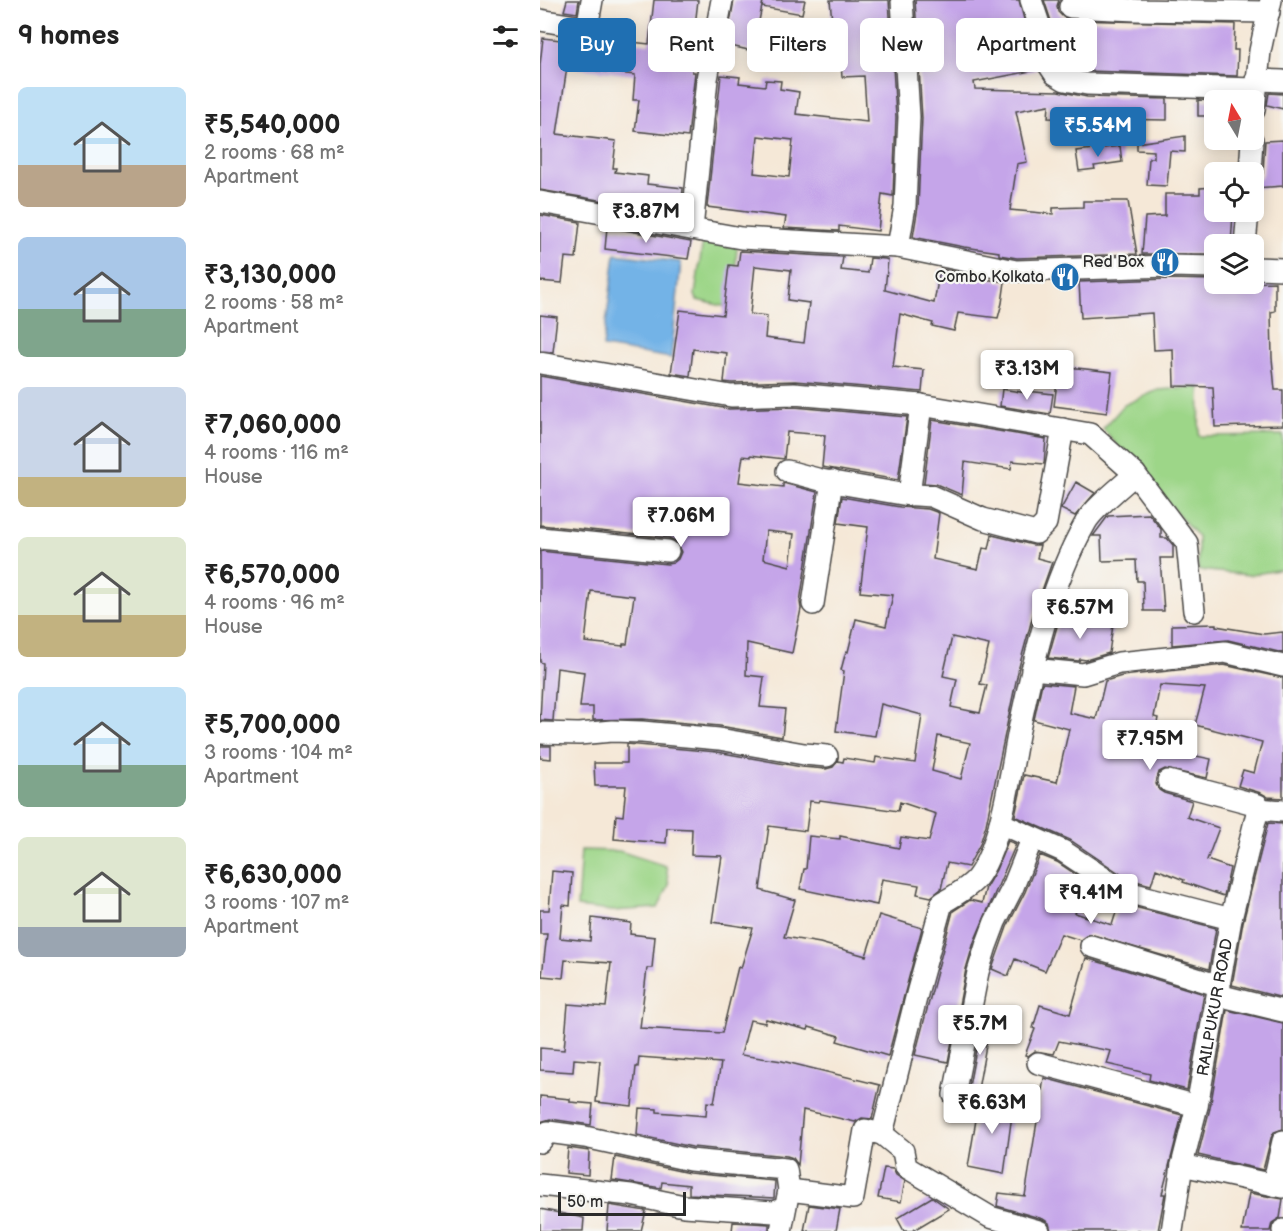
<!DOCTYPE html>
<html lang="en">
<head>
<meta charset="utf-8">
<style>
  :root { --surface:#fff; --page:#f6f6f6; --text:#222; --muted:#767676; --accent:#1f6fb2 }
  body { margin:0; font-family:"Balsamiq Sans",sans-serif; background:var(--page); color:var(--text); height:100vh; display:flex; flex-direction:column; font-size:22px; white-space:nowrap }
  * { box-sizing:border-box; margin:0 }
  p { font-size:20px; color:var(--muted) }
  .icon { flex:none; width:33px; height:33px; fill:none; stroke:currentColor; stroke-width:2; stroke-linecap:round; stroke-linejoin:round }
  .map { position:relative; flex:1; overflow:hidden }
  .sheet { display:flex; flex-direction:column; background:var(--surface); width:540px }
  .sheet>* { flex:none }
  .hud { position:absolute; left:18px; top:18px; width:570px; height:54px; display:flex; gap:12px }
  .needle { width:39px; rotate:350deg }
  .tools { position:absolute; left:664px; top:90px; display:grid; gap:12px }
  .tools a { display:grid; place-items:center; width:60px; height:60px; border-radius:9px; background:var(--surface); box-shadow:0 3px 15px #0003; font-size:30px }
  .scale { position:absolute; left:18px; bottom:15px; width:128px; box-sizing:border-box; padding-left:6px; border:3px solid #2b2b2b; border-top:0; font-size:16px; line-height:21px; white-space:nowrap; color:#2b2b2b; -webkit-text-stroke:4px #f6f6f2; paint-order:stroke }
  .price { position:absolute; translate:-50% -51px; padding:0 14px; border-radius:6px; background:#fff; color:#222; font-size:20px; line-height:39px; filter:drop-shadow(0 2px 3px #0008) }
  .price::after { content:''; position:absolute; left:50%; top:36px; width:18px; height:14px; margin-left:-9px; background:inherit; clip-path:polygon(0 0,100% 0,50% 100%) }
  .price.active { background:var(--accent); color:#fff }
  ul { padding:0; list-style:none }
  li { display:flex; align-items:center; gap:18px; height:150px; padding:0 18px }
  li span { display:grid; place-items:center; flex:none; width:168px; height:120px; border-radius:9px; color:#555 }
  li>.icon { margin-inline-start:auto }
  span .icon { width:72px; height:72px; fill:#fffc; stroke-width:1 }
  li b { font-size:26px }
  h2 { display:flex; justify-content:space-between; align-items:center; height:72px; padding:0 18px; font-size:26px }
  .chip { padding:0 21px; border-radius:9px; background:var(--surface); box-shadow:0 3px 15px #0003; font-size:21px; line-height:54px }
  .chip.active { background:var(--accent); color:#fff }
  main { display:flex; flex:1; min-height:0 }
  .map>svg:first-child { display:block }
</style>
</head>
<body>
<main>
<section class="sheet">
<h2>9 homes<svg class="icon" aria-label="filters" viewBox="0 0 24 24"><path d="M4 7h16M4 17h16"/><circle cx="9" cy="7" r="2"/><circle cx="15" cy="17" r="2"/></svg></h2>
<ul>
<li><span style="background:linear-gradient(#bfe0f5 65%,#b9a48a 0)"><svg class="icon" aria-label="home" viewBox="0 0 24 24"><path d="M3 11l9-7 9 7M6 9v11h12V9"/></svg></span><div><b>₹5,540,000</b><p>2 rooms · 68 m²</p><p>Apartment</p></div></li>
<li><span style="background:linear-gradient(#a9c7e8 60%,#7fa58c 0)"><svg class="icon" aria-label="home" viewBox="0 0 24 24"><path d="M3 11l9-7 9 7M6 9v11h12V9"/></svg></span><div><b>₹3,130,000</b><p>2 rooms · 58 m²</p><p>Apartment</p></div></li>
<li><span style="background:linear-gradient(#c9d6e8 75%,#c2b280 0)"><svg class="icon" aria-label="home" viewBox="0 0 24 24"><path d="M3 11l9-7 9 7M6 9v11h12V9"/></svg></span><div><b>₹7,060,000</b><p>4 rooms · 116 m²</p><p>House</p></div></li>
<li><span style="background:linear-gradient(#dfe7d0 65%,#c2b280 0)"><svg class="icon" aria-label="home" viewBox="0 0 24 24"><path d="M3 11l9-7 9 7M6 9v11h12V9"/></svg></span><div><b>₹6,570,000</b><p>4 rooms · 96 m²</p><p>House</p></div></li>
<li><span style="background:linear-gradient(#bfe0f5 65%,#7fa58c 0)"><svg class="icon" aria-label="home" viewBox="0 0 24 24"><path d="M3 11l9-7 9 7M6 9v11h12V9"/></svg></span><div><b>₹5,700,000</b><p>3 rooms · 104 m²</p><p>Apartment</p></div></li>
<li><span style="background:linear-gradient(#dfe7d0 75%,#9aa5b1 0)"><svg class="icon" aria-label="home" viewBox="0 0 24 24"><path d="M3 11l9-7 9 7M6 9v11h12V9"/></svg></span><div><b>₹6,630,000</b><p>3 rooms · 107 m²</p><p>Apartment</p></div></li>
</ul>
</section>
<div class="map">
<svg width="743" height="1231" viewBox="0 0 743 1231">
  <rect width="100%" height="100%" fill="#f6f6f2"/>
  <filter id="ink" filterUnits="userSpaceOnUse"><feTurbulence type="fractalNoise" baseFrequency=".0167" numOctaves="2"/><feDisplacementMap in="SourceGraphic" scale="12" xChannelSelector="R" yChannelSelector="G"/><feConvolveMatrix kernelMatrix="1 2 1 2 8 2 1 2 1" color-interpolation-filters="sRGB"/></filter>
  <filter id="wash" filterUnits="userSpaceOnUse"><feTurbulence type="fractalNoise" baseFrequency=".008" numOctaves="4" result="noise"/><feDisplacementMap in="SourceGraphic" scale="24" xChannelSelector="R" yChannelSelector="G"/><feGaussianBlur stdDeviation="1.35" result="paint"/><feColorMatrix in="noise" values="0 0 0 0 0 0 0 0 0 0 0 0 0 0 0 0 0 1.4 0 .05"/><feComposite in="paint" operator="in"/></filter>
  <g filter="url(#wash)">
    <rect width="100%" height="100%" fill="#f5e8d7"/>
    <!-- green -->
    <path fill="#9dd688" stroke="#64805a" stroke-width="1.5" d="M163,240l34,7 -4,53 -6,7 -30,-7 -2,-5z
      M660,387l-1,49 84,-1v134l-33,6 -52,-5v-33l-95,-108 21,-24 34,-15z
      M41,850l38,1 47,15 3,19 -11,23 -46,3 -35,-4z"/>
    <!-- water -->
    <path fill="#73b3e7" stroke="#4f6f89" stroke-width="1.5" d="M75,254l66,8 -10,96 -68,-11z"/>
    <g id="blocks">
      <!-- building -->
      <path fill="#c5a5e9" fill-rule="evenodd" d="M27,0h12l-2,13 -13,-2z
        M114,0h44l-6,52h2l-2,20h3l-7,65 -53,-6 4,-31h-6l2,-25 -68,-8 -10,67 59,7 -3,27h3l-1,4 33,4 -1,8 36,4 -2,26 -141,-24v-125l3,-27 27,3 1,-3 14,3 10,-3 54,6z
        M194,0h71l-3,14 -40,-7 1,-6 -10,50 -27,-6z
        M290,0h59l7,117 -3,79 -11,-2 -4,37 -39,-5v5l-55,-3 2,-11 -79,-10 14,-132 19,2 -1,6 26,3 1,-6 15,1 -1,8 19,3 -3,22 71,8 -3,-46 -22,1 -2,-24 -11,1 -1,-22h5zM218,136l35,4 -4,37 -35,-4z
        M375,0h104l18,70 -63,12 1,7 83,2 29,6 80,2v21l-119,-2 1,-13 -33,6 11,51 -10,2 -7,46 43,4v-6l30,-1v-6h45l9,53 -120,4 -18,-3v-3l-35,-5 -51,-10 5,-30 4,-89z
        M504,0h15l-2,6 1,6 5,5 6,3 166,4 -1,26h4l-1,26 -149,-5 -8,-1 1,-8 -16,3 -4,-5 -7,-30z
        M729,93l14,1v15l-16,-4z
        M658,100l17,1v15h-17z
        M645,136v16l-15,-1 -3,35 -20,-1 2,-27h5v-7l-17,-1v-7z
        M743,140v46l-28,2 -1,-4 6,-5 3,-6 2,-32z
        M580,146l2,16 -28,4 1,3 -16,2 -3,-20z
        M675,187v27h18l-2,30h-16v10h-73l3,-37 20,-1v-22h35v-6z
        M0,215l40,7 -4,36 -11,-1 -3,26 -22,-2z
        M67,227l84,15 -3,17 -83,-10z
        M200,251l103,6 -2,13 27,3 2,-15 15,1 3,1 -3,30 49,13 6,-34 6,1 17,3v3l42,6 -3,21 -4,15 -40,-5 -4,18 -22,-5 1,-3 -33,-9 -7,53 31,3 -2,22 -127,-11 -63,2 -8,-1 3,-29 -34,-4 -3,27 -19,-3 9,-63 43,5 6,-50 9,1zM215,266l36,4 -3,30 21,3 -5,40 -39,-5 2,-22 -17,-2z
        M629,279l46,1v4l60,-2v29l-4,1 1,46 3,32h8v35l-68,2 -2,-40 -39,-1 -1,-37 -19,1 -2,-37 -71,5 -2,-36z
        M0,315l17,2 -4,35 -13,-1z
        M519,366l53,6 -5,41 -53,-7z
        M0,376l189,33 65,-2 113,10 -9,63 -76,-13 3,-32 -38,-3 -3,27 -33,-4v2l-8,-1 -4,26 44,5v-4l34,9 -17,110 1,7 -9,44 -45,-10 -1,32 18,2 -4,30 25,2 -3,28 -62,-11 -78,-7 -49,1v-13h-13l4,-35 -27,-4 -4,53 -13,-1 3,-57 -3,-1v-111l127,13 6,-1 5,-4 3,-7 -5,-11 -7,-3 -129,-13zM226,531l28,3 -4,32 -27,-7zM51,591l43,5 -7,48h-4v2l-38,-4z
        M462,389l25,4v-2l26,3 -3,20 -50,-8z
        M392,420l114,19 -2,25 -32,-3 -1,8 -46,-7 -3,33 -26,-11 -12,-1z
        M536,482l19,11 -20,23 -14,-7z
        M302,497l58,10 28,2 11,4 -6,46 45,10 5,-21 6,1 3,-14 41,10h7l-3,13 15,4 -20,57 -13,48 -33,158 -6,19 -12,23 -21,-4 -6,26 -10,8 -14,-3 2,-9 -37,-6 -5,26 -77,-16 4,-20h2l3,-33 31,3v-3l59,12 2,-11 28,4 7,-27 -36,-12 -2,9 -78,-11 -1,2 -9,-1 -4,30 -37,-5 -9,64 35,10 -11,37 36,6 46,13 13,-41 43,13 -34,128 -51,-15 2,-5 -30,-9 -1,3 -42,-11 -1,4 -15,-3 -9,35 41,6 98,24 -8,34 -10,-1 -7,4 -52,-12 -5,55 -5,-7 -6,-2 -95,-9 -55,-12 2,-27 18,1v3l49,4 1,-14 7,1 7,-40 -82,-6 -1,10h-2l-4,39 -36,-4 4,-41 -26,-2 -1,13 -33,-2v-22l24,2 4,-46 38,3 5,-44 -46,-3 -2,18 -21,-2 5,-42h-7v-24h9l3,-39 20,2 -2,33 -7,-1 -3,33 30,3 2,-23 39,5 -1,11 25,3 -3,31h-5l-7,60 82,5 16,-66 3,1 12,-40 -41,-6 10,-66 -31,-1 1,-26 -25,-1 -1,15 -52,-4 2,-24 7,1 3,-30h-31l-1,-23h33v-19l90,8 85,15 24,2 7,-2 5,-6 5,1 1,-4 31,5 1,-6 39,6 7,-48 -41,-11 -6,32 -39,-5 8,-60 -3,-1 5,-19 2,1 8,-33 30,7 7,-31 -33,-3 8,-65 -30,-4zM412,637l37,8 -9,39 7,1 -7,28 -29,-6 6,-28 -14,-3zM398,736l32,7 -9,36 -29,-8z
        M609,514l12,15v9h6l6,7v13h-13l4,53h-20l-1,-30h-6l-1,-21 -34,1 -1,-25h-8l15,-20z
        M520,616l53,9 -4,28 -23,7 -6,-1 -1,2 -31,-3z
        M676,624v2l48,8 19,-2v21l-55,-13 -56,5v-20z
        M684,665l59,13v120l-15,-1 -7,-4 -23,-7 5,-16 11,3 8,-31 -67,-17 10,-37 -45,-3 -6,32 4,1 -6,29 59,12 -4,19 -42,-9 -6,3 -3,12 3,6 5,3 28,8 -5,16 32,11 -12,32 23,8 -6,28 -41,-14 1,-2 -28,-11 -5,16 -23,-6 -58,-39 -55,-24 9,-41 33,7 12,-53 -35,-9 8,-37 32,3 -5,27 27,6 9,-38 17,-5z
        M0,746h11v13l-11,-1z
        M728,823l15,1v174l-51,-13 11,-63z
        M468,841l8,3 -42,98 -8,27 -18,93 -33,-7 38,-144 17,-11 12,3 4,-16 10,-17z
        M500,855l17,7 30,20 -12,31 37,12 7,-22 97,25 -7,41 -120,-35 -9,6 -19,-6 -16,37 -30,-12 -7,17 -16,-7 15,-42 18,-35z
        M546,958l118,36 -17,96 -38,-10 1,-6 -43,-10 4,-13 -52,-10 -5,13 -19,-3 -7,5 -3,-1 10,-26 -2,-1 7,-23 30,9z
        M687,1010l56,13v106l-9,3 -3,6 -8,32 -65,-15 12,-47z
        M443,1013l14,2 -5,26 -5,-1 -12,66 -12,-2 4,-7z
        M504,1078l138,37 -20,79h3l-7,37h-107l-2,-8 -6,-4 -46,-13 2,-13 26,3z
        M0,1096l30,3v3l23,2 -2,21 -41,-6 -10,3z
        M440,1096l34,4 -10,74 -36,-7z
        M28,1148l21,3 -1,24 -22,-2z
        M75,1157l74,16 86,8 -1,17 -85,-4v-9l-27,-3 -1,6 -49,-8z
        M344,1168l9,1 3,6 9,6 -4,21 -23,-4z
        M709,1193l34,6 -3,19 -8,5 -2,8h-28z
        M392,1197l17,12 -37,22h-8l-7,-13z
        M69,1205l37,6 -5,20h-34z
        M269,1205l31,4 -4,22h-32z
        M0,1209l44,9 -1,13h-43z
        M193,1222l36,2v7h-37z"/>
    </g>
  </g>
  <g filter="url(#ink)">
    <use href="#blocks" fill-opacity="0" stroke="#494745" stroke-width="1.5"/>
    <g fill="none" stroke-linecap="round" stroke-linejoin="round">
      <!-- minor casing -->
      <g stroke="#494745" stroke-width="24">
        <g id="minor">
          <path d="M491,0l11,33 7,32 6,9 10,6 22,4 168,5"/>
          <path d="M530,7l66,3 133,2"/>
          <path d="M0,20l47,8 5,-28"/>
          <path d="M716,80l27,1"/>
          <path d="M714,110l6,-59 11,-51"/>
          <path d="M710,172l2,-32"/>
          <path d="M0,202l201,36 157,9 118,24 153,-5 46,1"/>
          <path d="M152,229l15,-150 15,-79"/>
          <path d="M705,244l3,-32"/>
          <path d="M358,247l7,-41 4,-89 -7,-117"/>
          <path d="M714,268l29,1"/>
          <path d="M0,363l191,33 63,-2 127,11 169,29 45,40 52,69 7,68"/>
          <path d="M247,471l34,9 81,14 29,2 52,23 53,14 10,-10 17,-94"/>
          <path d="M369,495l12,-90"/>
          <path d="M0,538l128,13"/>
          <path d="M273,604l19,-123"/>
          <path d="M492,669l51,5 36,-11 106,-11 58,14"/>
          <path d="M0,733l39,1 33,-3 30,1 77,7 85,15 23,2"/>
          <path d="M628,781l90,24v4"/>
          <path d="M460,823l63,28 60,40 108,28"/>
          <path d="M551,946l129,40"/>
          <path d="M678,995l65,16"/>
          <path d="M498,1063l159,43"/>
          <path d="M414,1095l24,-123 8,-26 9,-24 18,-35 19,-48"/>
          <path d="M342,1134l21,17 3,16 84,50 49,14"/>
          <path d="M0,1142l8,-10 37,5 105,23 96,9 3,21 -8,41"/>
          <path d="M642,1165l101,22"/>
          <path d="M0,1185l91,10 53,11 90,6 11,-4"/>
          <path d="M733,1185l10,-44"/>
          <path d="M249,1190l64,8 12,-68 17,4 36,-144 24,-87c12,-7 25,-14 34,-24 25,-31 35,-109 43,-149 15,-71 31,-145 67,-208 8,-14 36,-36 49,-48"/>
          <path id="s1" d="M632,1231l10,-66 15,-59 34,-187 27,-110 25,2"/>
          <path d="M743,1231v-1"/>
        </g>
      </g>
      <!-- minor -->
      <use href="#minor" stroke="#fff" stroke-width="21"/>
    </g>
  </g>
  <!-- icons -->
  <defs>
    <g id="restaurant-disc" transform="scale(1.5)"><circle r="9.5" fill="#1f6fb2" stroke="#f6f6f2"/><path d="M-5-6h1v4h1v-4h1v4h1v-4h1v5L-1.5 .5V6h-2V.5L-5-1ZM5-6V6H3V1.5H1.5Q1.5-4 5-6Z" fill="#fff"/></g>
  </defs>
  <g fill-rule="evenodd">
    <use href="#restaurant-disc" x="625" y="262"/>
    <use href="#restaurant-disc" x="525" y="277"/>
  </g>
  <g text-anchor="middle" dominant-baseline="central" stroke-width="4.5" stroke-linejoin="round" paint-order="stroke">
    <!-- poi labels -->
    <g font-size="16" fill="#2b2b2b" stroke="#f6f6f2" text-anchor="end">
      <text x="604" y="262">Red Box</text>
      <text x="504" y="277">Combo Kolkata</text>
    </g>
    <!-- street labels -->
    <g font-size="16" fill="#2b2b2b" stroke="#f6f6f2">
      <text stroke="none"><textPath href="#s1" startOffset="228">RAILPUKUR ROAD</textPath></text>
    </g>
  </g>
</svg>
<div class="tools">
<a><svg class="needle" viewBox="-14 -14 28 28"><path d="M0-13l5 13h-10z" fill="#e53935"/><path d="M0 13l5-13h-10z" fill="#767676"/></svg></a>
<a><svg class="icon" aria-label="locate" viewBox="0 0 24 24"><circle cx="12" cy="12" r="6"/><path d="M12 2v4M12 18v4M2 12h4M18 12h4"/></svg></a>
<a><svg class="icon" aria-label="layers" viewBox="0 0 24 24"><path d="M12 4l9 5-9 5-9-5zM3 14l9 5 9-5"/></svg></a>
</div>
<div class="scale">50 m</div>
<b class="price active" style="left:558px;top:158px">₹5.54M</b>
<b class="price" style="left:106px;top:244px">₹3.87M</b>
<b class="price" style="left:487px;top:401px">₹3.13M</b>
<b class="price" style="left:141px;top:548px">₹7.06M</b>
<b class="price" style="left:540px;top:640px">₹6.57M</b>
<b class="price" style="left:610px;top:771px">₹7.95M</b>
<b class="price" style="left:551px;top:925px">₹9.41M</b>
<b class="price" style="left:440px;top:1056px">₹5.7M</b>
<b class="price" style="left:452px;top:1135px">₹6.63M</b>
<div class="hud">
<a class="chip active">Buy</a>
<a class="chip">Rent</a>
<a class="chip">Filters</a>
<a class="chip">New</a>
<a class="chip">Apartment</a>
</div>
</div>
</main>
</body>
</html>
